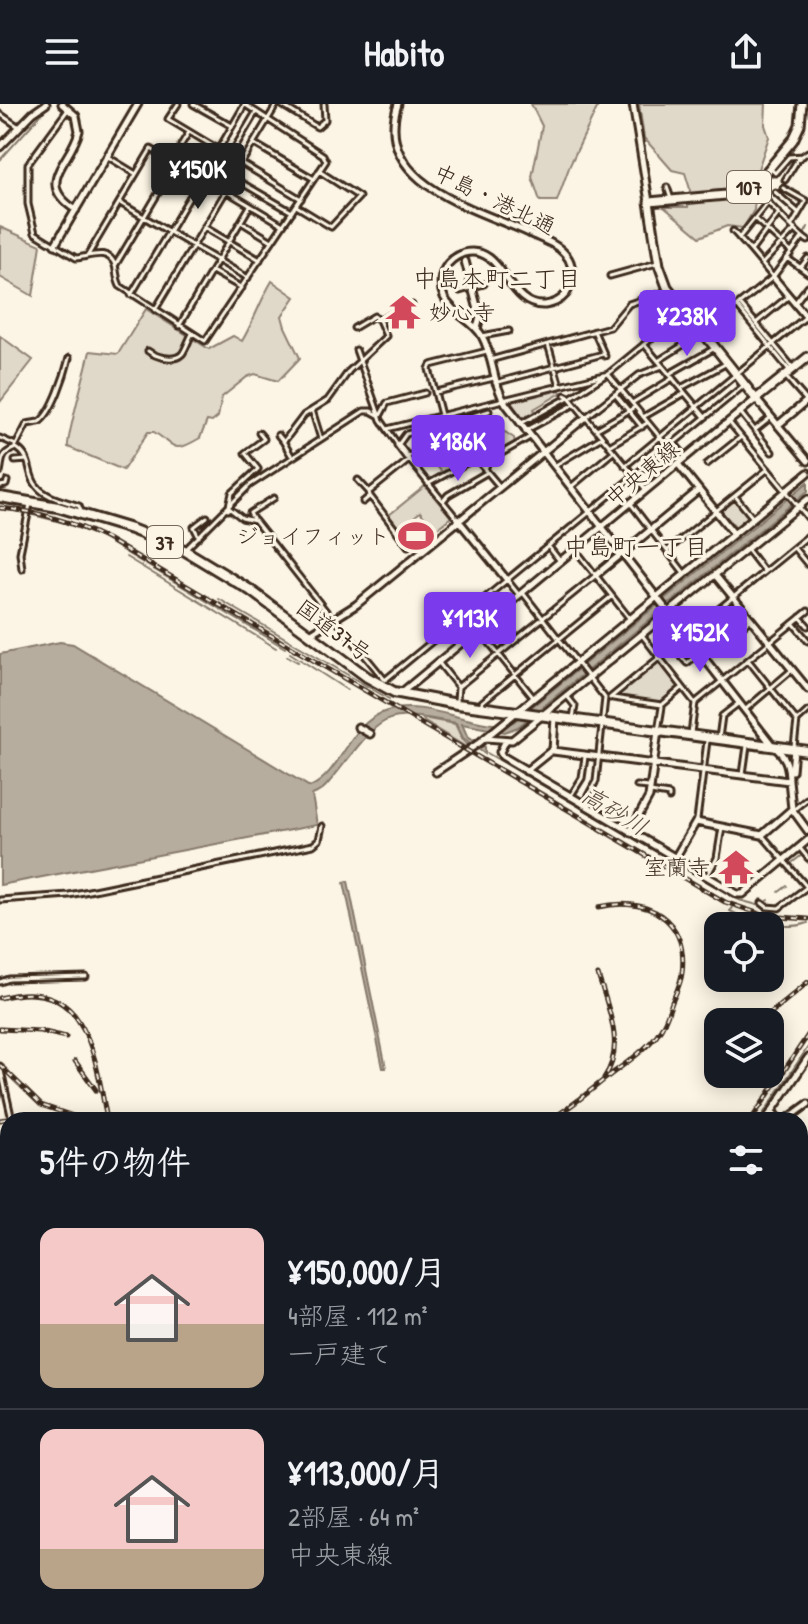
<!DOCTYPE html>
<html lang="ja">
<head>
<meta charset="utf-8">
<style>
  :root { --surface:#171b24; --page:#242831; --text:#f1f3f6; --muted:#9ea1a6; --line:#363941; --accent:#7c3aed }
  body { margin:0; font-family:"Patrick Hand","Klee One",sans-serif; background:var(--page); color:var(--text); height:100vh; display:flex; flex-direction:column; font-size:30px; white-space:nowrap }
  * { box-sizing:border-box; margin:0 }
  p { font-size:26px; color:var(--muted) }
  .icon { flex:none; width:44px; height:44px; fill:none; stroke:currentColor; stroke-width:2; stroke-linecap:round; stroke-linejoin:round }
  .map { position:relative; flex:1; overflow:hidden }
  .drawer { position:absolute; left:0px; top:1008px; width:808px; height:512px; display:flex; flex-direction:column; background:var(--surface); border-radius:24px 24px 0 0; box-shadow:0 4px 20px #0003 }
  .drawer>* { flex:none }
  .tools { position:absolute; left:704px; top:808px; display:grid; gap:16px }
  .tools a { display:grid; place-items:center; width:80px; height:80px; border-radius:16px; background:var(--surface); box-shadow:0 4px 20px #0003; font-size:40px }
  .price { position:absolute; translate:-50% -68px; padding:0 18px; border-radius:8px; background:var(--accent); color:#fff; font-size:26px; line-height:52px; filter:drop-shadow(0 2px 4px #0008) }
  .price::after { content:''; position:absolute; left:50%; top:48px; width:24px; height:18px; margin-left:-12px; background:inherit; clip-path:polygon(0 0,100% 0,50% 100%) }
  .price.on { background:#222; color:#fff }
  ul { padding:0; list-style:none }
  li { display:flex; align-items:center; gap:24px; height:200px; padding:0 40px }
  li+li { border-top:2px solid var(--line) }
  li span { display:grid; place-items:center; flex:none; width:224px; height:160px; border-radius:16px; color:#555 }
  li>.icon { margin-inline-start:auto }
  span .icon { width:96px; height:96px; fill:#fffc; stroke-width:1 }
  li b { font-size:34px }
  h2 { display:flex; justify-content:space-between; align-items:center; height:96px; padding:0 40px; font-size:34px }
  header { display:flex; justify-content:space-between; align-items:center; height:104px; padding:0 40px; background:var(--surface); font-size:36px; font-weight:700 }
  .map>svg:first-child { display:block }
</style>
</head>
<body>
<header><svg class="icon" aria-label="menu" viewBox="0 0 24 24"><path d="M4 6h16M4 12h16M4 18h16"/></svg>Habito<svg class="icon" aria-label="share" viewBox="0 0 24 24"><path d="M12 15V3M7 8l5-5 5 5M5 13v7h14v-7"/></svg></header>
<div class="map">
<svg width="808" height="1520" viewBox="0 0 808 1520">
  <rect width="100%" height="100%" fill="#fcf5e5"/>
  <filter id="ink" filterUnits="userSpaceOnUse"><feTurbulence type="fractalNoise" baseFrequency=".0125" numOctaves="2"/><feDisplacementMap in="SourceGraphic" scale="16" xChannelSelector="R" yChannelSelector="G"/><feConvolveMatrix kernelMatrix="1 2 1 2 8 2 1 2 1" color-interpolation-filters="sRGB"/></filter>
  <g filter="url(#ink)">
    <!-- green -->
    <path fill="#e0d8c8" stroke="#8e8173" stroke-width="2" d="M531,0h68l-29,61 -13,36h-17l-8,-24 10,-51z
      M639,0h127l-1,21 4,12 -12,35 -3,38 -11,18 -16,-2 -27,11 -36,-30h24l2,-18 -5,-16 -13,-3 -28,-32z
      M218,44l24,14 -17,30 -24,-13z
      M0,123l41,18 -8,51 -33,-19z
      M272,177l23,16 -13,19 3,11 15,31 -22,23 -23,-7 -8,3 -25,20 -4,20 -6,5 -5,-1 -7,17c-27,16 -23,9 -46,-6h-6l-25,38 -55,-23c-2,-8 19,-81 22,-96l28,3 28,-45 63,40 24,-13 9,5c12,-20 18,-40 30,-60z
      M0,232l33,24 -33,42z
      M560,286l1,3 -27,16 1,3 -12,7 -12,-17z
      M489,309l-3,4 16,17 3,-2 9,6 1,5 -19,11 -6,-6 2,-3 -24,-13 -1,-11h-7z
      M465,347l6,6 -28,16 -11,-12z
      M425,382l26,31 -16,13 -15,-18 -20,17 -11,-14z
      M735,395l15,17 -14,11 -15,-16z
      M659,557l20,26 -19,15 -39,-5 -2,-3z
      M422,614l33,6 7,15 6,6 -2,2 -41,-25z
      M808,1117v168l-8,-1v-166z
      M800,1439l8,5v76h-14c14,-22 14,-16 7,-41 -4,-11 -1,-29 -1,-40z"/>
    <!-- water -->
    <path fill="#b7ad9e" stroke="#85796b" stroke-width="2" d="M808,378v9l-290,236 -13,5 -43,-8 6,14 17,9v7l-22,-16 -7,-15c-74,-14 -72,-9 -117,47 -8,10 -15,21 -27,25l5,30 -317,60v-231l60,-12 13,2 237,143c32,-15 38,-62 74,-75 42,-16 95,21 129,10z
      M348,777l38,187h-3l-39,-186z"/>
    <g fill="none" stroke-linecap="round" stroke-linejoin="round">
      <!-- stream -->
      <path stroke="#85796b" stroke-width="2" d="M0,56l44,-49
        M804,131l4,-8
        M380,322l14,18
        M33,411l32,8 35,14 185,111
        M126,453l150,91
        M219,495l151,89
        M290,549l57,37
        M287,552l11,6
        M372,585l17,10
        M487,649l252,147 22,6 8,-6
        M793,758l9,-7 6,8
        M739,787l39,-32
        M779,788l8,-6
        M732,803l-2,4c21,11 56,20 78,12
        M759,1016l49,-73"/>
      <!-- minor casing -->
      <g stroke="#3b2a1e" stroke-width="9">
        <path id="minor" d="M178,0l-10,15 133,80
          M193,0l39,22
          M280,0l37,23 8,-7 -1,-16
          M67,7l-39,53v40l7,29 41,25c13,-1 32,-11 39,7 2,8 1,13 5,21l85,55 121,-180 -3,-6 -79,-51
          M0,10l19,13
          M253,39l61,36
          M181,41l8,-13
          M219,45l26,-45
          M108,53l28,17
          M242,58l35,-58
          M222,65l34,-57
          M772,66l3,3 14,-16 14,-1
          M223,68l69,40
          M785,76l13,-21 10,-7
          M667,83l4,12
          M783,84l23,13 -14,24
          M775,88l24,21
          M762,92c10,10 36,39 46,45
          M120,99l128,75
          M298,103l33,20 28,-30 -40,-26
          M755,115l35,32
          M241,118l31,19
          M204,123l56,33
          M733,127l18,20
          M739,134l28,-35
          M88,151l63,-106 50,29 -70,117
          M787,154l21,15
          M762,160l33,-35
          M115,162l61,-103
          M801,163l7,-9
          M212,167l30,17
          M610,172l47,-13
          M772,172l-21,-25 28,-38
          M460,187l24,-7
          M795,199l13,-17
          M740,200l54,65
          M737,202l53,65
          M155,206l71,-119 57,34
          M756,219l33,-27
          M179,222l71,-120
          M354,224l20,-12 5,4
          M594,227l11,25
          M706,227l67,-54 29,-39
          M482,232l27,-5
          M548,240l12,42
          M644,240l61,73
          M356,246l25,70 17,25 8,-11 41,-10
          M148,247c8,6 26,11 34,3 3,-3 7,-15 10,-20
          M69,254c-4,16 -16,55 -30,64 -2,0 -11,2 -12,2l-12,23c19,11 11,27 22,39 9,12 29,15 42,20l3,8
          M490,256l120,-33 19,-23 38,-13
          M658,257l44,-28
          M608,270l77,-63
          M608,270l61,74
          M669,270l46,-26
          M786,273l21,24
          M495,279l108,-29
          M681,284l46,-25
          M436,288l58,-14
          M615,290l27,33
          M569,293l77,93
          M570,294l34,-22
          M632,299l41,-25
          M312,306l9,29
          M740,308l32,40
          M441,311l-12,-46 2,-4 56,-14
          M380,312l7,-13 38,-10
          M586,313l53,-42 23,-9
          M643,313l42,-24
          M729,318l79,96
          M446,319l54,64
          M520,320l49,-27 -4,-2
          M450,322l6,-5 33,-10
          M387,325l221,-55
          M597,325l38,-22
          M755,326l15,-12
          M525,327l50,-27
          M278,331l5,6 2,-1 19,-25 24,-15 21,-29 37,-35 -7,-16 33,-15
          M0,334l16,7
          M283,337l8,14
          M674,339l12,14
          M609,342l38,-23
          M15,357l12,-1
          M707,360l34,-27
          M554,362l48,-29
          M625,362l183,-151
          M485,366l3,-9 42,-24
          M0,368c3,-13 0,-18 16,-24
          M358,376l11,12
          M428,380l46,-25
          M0,382l6,-1 1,-4
          M571,383l42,-35
          M370,392l38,50
          M735,392l18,22
          M443,397l5,-6 38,-22
          M363,398l7,-6 -1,-4 40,-32
          M631,400l54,70
          M229,404l13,10 13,3 78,99
          M228,406l4,-17 26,-24 -13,-16 19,-14 -5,-6
          M253,415l-3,-6 24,-15
          M459,417l-52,-64 13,-7 41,-10
          M199,433l-5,-10 13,-10
          M548,442l12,15
          M187,444l63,-63 114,-74h7l9,5
          M794,444l14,17
          M575,445l55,70
          M747,445l17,22
          M668,446l100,-81
          M22,465l-2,-16 10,-49
          M507,476l12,15
          M523,489l82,105 -9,83 -13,24
          M466,510l67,83
          M800,513l8,9
          M335,515l50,61 357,-293
          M793,519l15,18
          M642,531l53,68
          M673,543l14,16 14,-11
          M705,552l46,-37
          M748,556l49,61
          M439,559l19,24 -1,13
          M458,583l137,-111
          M567,592l8,10 -2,12
          M610,594l198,-162
          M613,594l49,7 20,-17
          M481,603l1,-5 130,-106
          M746,605l46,-39
          M658,627l4,-24
          M691,629l4,-30 113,-92
          M719,634l3,-22 17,-13
          M794,642l3,-25 11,-10
          M743,670l4,-28
          M637,682l12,1
          M650,688l19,3v3
          M570,693l12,-19 3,-21
          M793,706l15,-12
          M697,716l10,-79
          M762,731l45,52 -28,21 -12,-1 -5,-4
          M799,743l9,11
          M707,772l10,-18 5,-31
          M0,796l69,-5 244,-50 6,-5 3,-14
          M0,878l9,-3 77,-2
          M0,962l12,54
          M772,1008l12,8
          M800,1036l8,23
          M800,1102l8,7
          M800,1132l8,6
          M800,1308h1
          M800,1326h2
          M800,1336l4,2 -4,25
          M800,1426l8,8
          M0,1464l8,2
          M298,1512l6,8
          M334,1512l6,8
          M369,1512l6,8
          M394,1512l6,8
          M422,1512l6,8
          M471,1512l6,8
          M505,1512l6,8
          M622,1512l6,8
          M6,1520l2,-16
          M287,1520l9,-8
          M334,1520l10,-8
          M377,1520l10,-8
          M606,1520l6,-8"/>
      </g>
      <!-- tertiary casing -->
      <g stroke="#3b2a1e" stroke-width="11">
        <path id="tertiary" d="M62,0l14,12 3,15c-8,32 -46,52 -3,79
          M398,0c-26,80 77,104 131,129 12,6 27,10 36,21 3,3 5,7 6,11 3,10 1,20 -5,29 -5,6 -13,10 -21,11 -39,3 -40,-62 -81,-52 -8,3 -15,8 -19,15 -5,9 -5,20 -1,29 8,17 29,23 38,39 12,22 10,47 24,68l266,341c14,11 17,19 17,36
          M633,0l16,98
          M0,43l33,-34 13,-9
          M55,141l83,-141
          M465,157l15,56 -3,12
          M773,173l35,42
          M778,321l30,-25
          M398,341l9,12
          M678,360l56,70
          M459,417l48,59
          M596,471l103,-85
          M715,471l93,114
          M310,530l46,-29 230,-188
          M555,613l-2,34 236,30
          M358,623l12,7
          M486,634l26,2 296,-241
          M505,638l-5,10 2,4 235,138h6l65,-54
          M526,667l26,-21
          M792,667l2,-22
          M436,668l43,-29 329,-270
          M789,676l3,29 16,22
          M630,728l19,-35 9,-66
          M675,754l21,-36 66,13 30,-26
          M766,1016l42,-62
          M786,1016l22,-16
          M800,1061l8,-2
          M0,1485l8,3
          M96,1512l48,8
          M235,1520l33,-8
          M445,1520l10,-8
          M530,1520l10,-8"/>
      </g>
      <!-- secondary casing -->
      <g stroke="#3b2a1e" stroke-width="11">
        <path id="secondary" d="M401,589l355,-294 52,62
          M800,1415l8,3
          M729,1512l3,8"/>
      </g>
      <!-- primary casing -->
      <g stroke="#3b2a1e" stroke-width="13">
        <path id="primary" d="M802,0l-2,21 -7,15 -35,42 -32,13 -77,7 10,63 8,22 89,112 52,-42"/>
      </g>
      <!-- trunk casing -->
      <g stroke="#3b2a1e" stroke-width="14">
        <path id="trunk" d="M0,393l58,10 73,22 53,21 66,40 117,87 27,15 63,12 351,47
          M800,1292l8,1"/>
      </g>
      <!-- motorway casing -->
      <g stroke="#3b2a1e" stroke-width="14">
        <path id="motorway" d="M77,1520l15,-8"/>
      </g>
      <!-- minor -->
      <use href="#minor" stroke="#fcf5e5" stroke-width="3"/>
      <!-- tertiary -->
      <use href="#tertiary" stroke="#fcf5e5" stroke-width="5"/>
      <!-- secondary -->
      <use href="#secondary" stroke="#fcf5e5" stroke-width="5"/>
      <!-- primary -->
      <use href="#primary" stroke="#fcf5e5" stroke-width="7"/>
      <!-- trunk -->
      <use href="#trunk" stroke="#fcf5e5" stroke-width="8"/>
      <!-- motorway -->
      <use href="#motorway" stroke="#fcf5e5" stroke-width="8"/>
      <!-- rail casing -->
      <g stroke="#3b2a1e" stroke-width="5">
        <path id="rail" d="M0,404c38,3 73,14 107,31l618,363 41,14 42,3
          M598,871c10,33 28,72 6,103
          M0,894c88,-24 95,59 107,122
          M760,918l48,-40
          M0,925l40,2 26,6
          M75,957l21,29
          M709,960l9,-7
          M0,961l41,40 44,15
          M0,1016l33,-5 22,4
          M550,1016c23,-14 43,-32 64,-48 15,-11 31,-22 42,-36 8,-10 12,-22 16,-34 4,-9 9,-19 10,-29 7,-54 -35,-77 -83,-66
          M725,1016l2,-1
          M751,1016l57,-85
          M0,1257l8,-2
          M0,1479l8,2
          M133,1512l37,3 46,-3"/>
      </g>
      <!-- rail -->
      <use href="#rail" stroke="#fcf5e5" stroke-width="2" stroke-dasharray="6" stroke-linecap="butt"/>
      <!-- motorway-bridge casing -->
      <g stroke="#3b2a1e" stroke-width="14" stroke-linecap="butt">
        <path id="motorway-bridge" d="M94,1520l22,-8"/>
      </g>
      <!-- motorway-bridge -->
      <use href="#motorway-bridge" stroke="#fcf5e5" stroke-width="8"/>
    </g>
  </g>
  <!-- icons -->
  <defs>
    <g id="temple-bare" transform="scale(2.76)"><path d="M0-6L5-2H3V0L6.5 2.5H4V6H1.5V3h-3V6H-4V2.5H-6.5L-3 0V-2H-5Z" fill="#d1495b" stroke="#fcf5e5" stroke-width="2.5" paint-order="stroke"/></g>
    <g id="stadium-bare" transform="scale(2.76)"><path d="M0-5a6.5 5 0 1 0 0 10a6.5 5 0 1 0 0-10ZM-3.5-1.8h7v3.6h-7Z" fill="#d1495b" stroke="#fcf5e5" stroke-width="2.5" paint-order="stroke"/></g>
  </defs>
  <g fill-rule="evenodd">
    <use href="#temple-bare" x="403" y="208"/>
    <use href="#stadium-bare" x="416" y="432"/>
    <use href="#temple-bare" x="736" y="763"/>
  </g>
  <g text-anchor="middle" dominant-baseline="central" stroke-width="6" stroke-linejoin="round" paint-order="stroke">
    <!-- shield labels -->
    <g fill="#fcf5e5" stroke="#75675a" stroke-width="2">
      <rect x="727" y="67" width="44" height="32" rx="6"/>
      <rect x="147" y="422" width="36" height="32" rx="6"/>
    </g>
    <g font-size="20" font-weight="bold" fill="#3b2a1e">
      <text x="749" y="83">107</text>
      <text x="165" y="438">37</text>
    </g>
    <!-- street labels -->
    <g font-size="22" fill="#3b2a1e" stroke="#fcf5e5">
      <text transform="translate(495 95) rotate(26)">中島・港北通</text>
      <text transform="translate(642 369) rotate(-40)">中央東線</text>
      <text transform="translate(334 526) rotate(37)">国道37号</text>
    </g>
    <!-- poi labels -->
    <g font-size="22" fill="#3b2a1e" stroke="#fcf5e5" text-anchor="end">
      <text x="429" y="208" text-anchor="start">妙心寺</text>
      <text x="390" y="432">ジョイフィット</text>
      <text x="710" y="763">室蘭寺</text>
    </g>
    <!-- neighbourhood labels -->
    <g font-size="24" fill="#3b2a1e" stroke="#fcf5e5">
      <text x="497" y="174">中島本町二丁目</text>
      <text x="636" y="442">中島町一丁目</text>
    </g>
    <!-- water labels -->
    <g font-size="24" font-style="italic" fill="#605144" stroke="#fcf5e5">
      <text transform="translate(615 706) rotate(31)">高砂川</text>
    </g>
  </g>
</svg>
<div class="tools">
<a><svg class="icon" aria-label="locate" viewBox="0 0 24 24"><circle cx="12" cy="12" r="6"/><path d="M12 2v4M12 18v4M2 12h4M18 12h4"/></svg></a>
<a><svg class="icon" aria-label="layers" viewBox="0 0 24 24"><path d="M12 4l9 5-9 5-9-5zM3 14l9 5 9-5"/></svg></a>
</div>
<b class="price on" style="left:198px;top:107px">¥150K</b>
<b class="price" style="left:687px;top:254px">¥238K</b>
<b class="price" style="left:458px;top:379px">¥186K</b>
<b class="price" style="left:470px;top:556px">¥113K</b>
<b class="price" style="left:700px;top:570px">¥152K</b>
<section class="drawer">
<h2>5件の物件<svg class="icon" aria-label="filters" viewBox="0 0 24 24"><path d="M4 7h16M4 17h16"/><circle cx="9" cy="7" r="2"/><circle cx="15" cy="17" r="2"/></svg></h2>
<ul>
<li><span style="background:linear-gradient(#f6c9c9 60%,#b9a48a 0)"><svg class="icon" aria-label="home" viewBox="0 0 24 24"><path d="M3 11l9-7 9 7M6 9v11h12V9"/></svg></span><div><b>¥150,000/月</b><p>4部屋 · 112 m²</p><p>一戸建て</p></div></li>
<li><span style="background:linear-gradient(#f6c9c9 75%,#b9a48a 0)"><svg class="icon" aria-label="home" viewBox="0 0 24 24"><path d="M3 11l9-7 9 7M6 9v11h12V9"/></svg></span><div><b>¥113,000/月</b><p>2部屋 · 64 m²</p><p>中央東線</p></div></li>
</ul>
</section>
</div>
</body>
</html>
